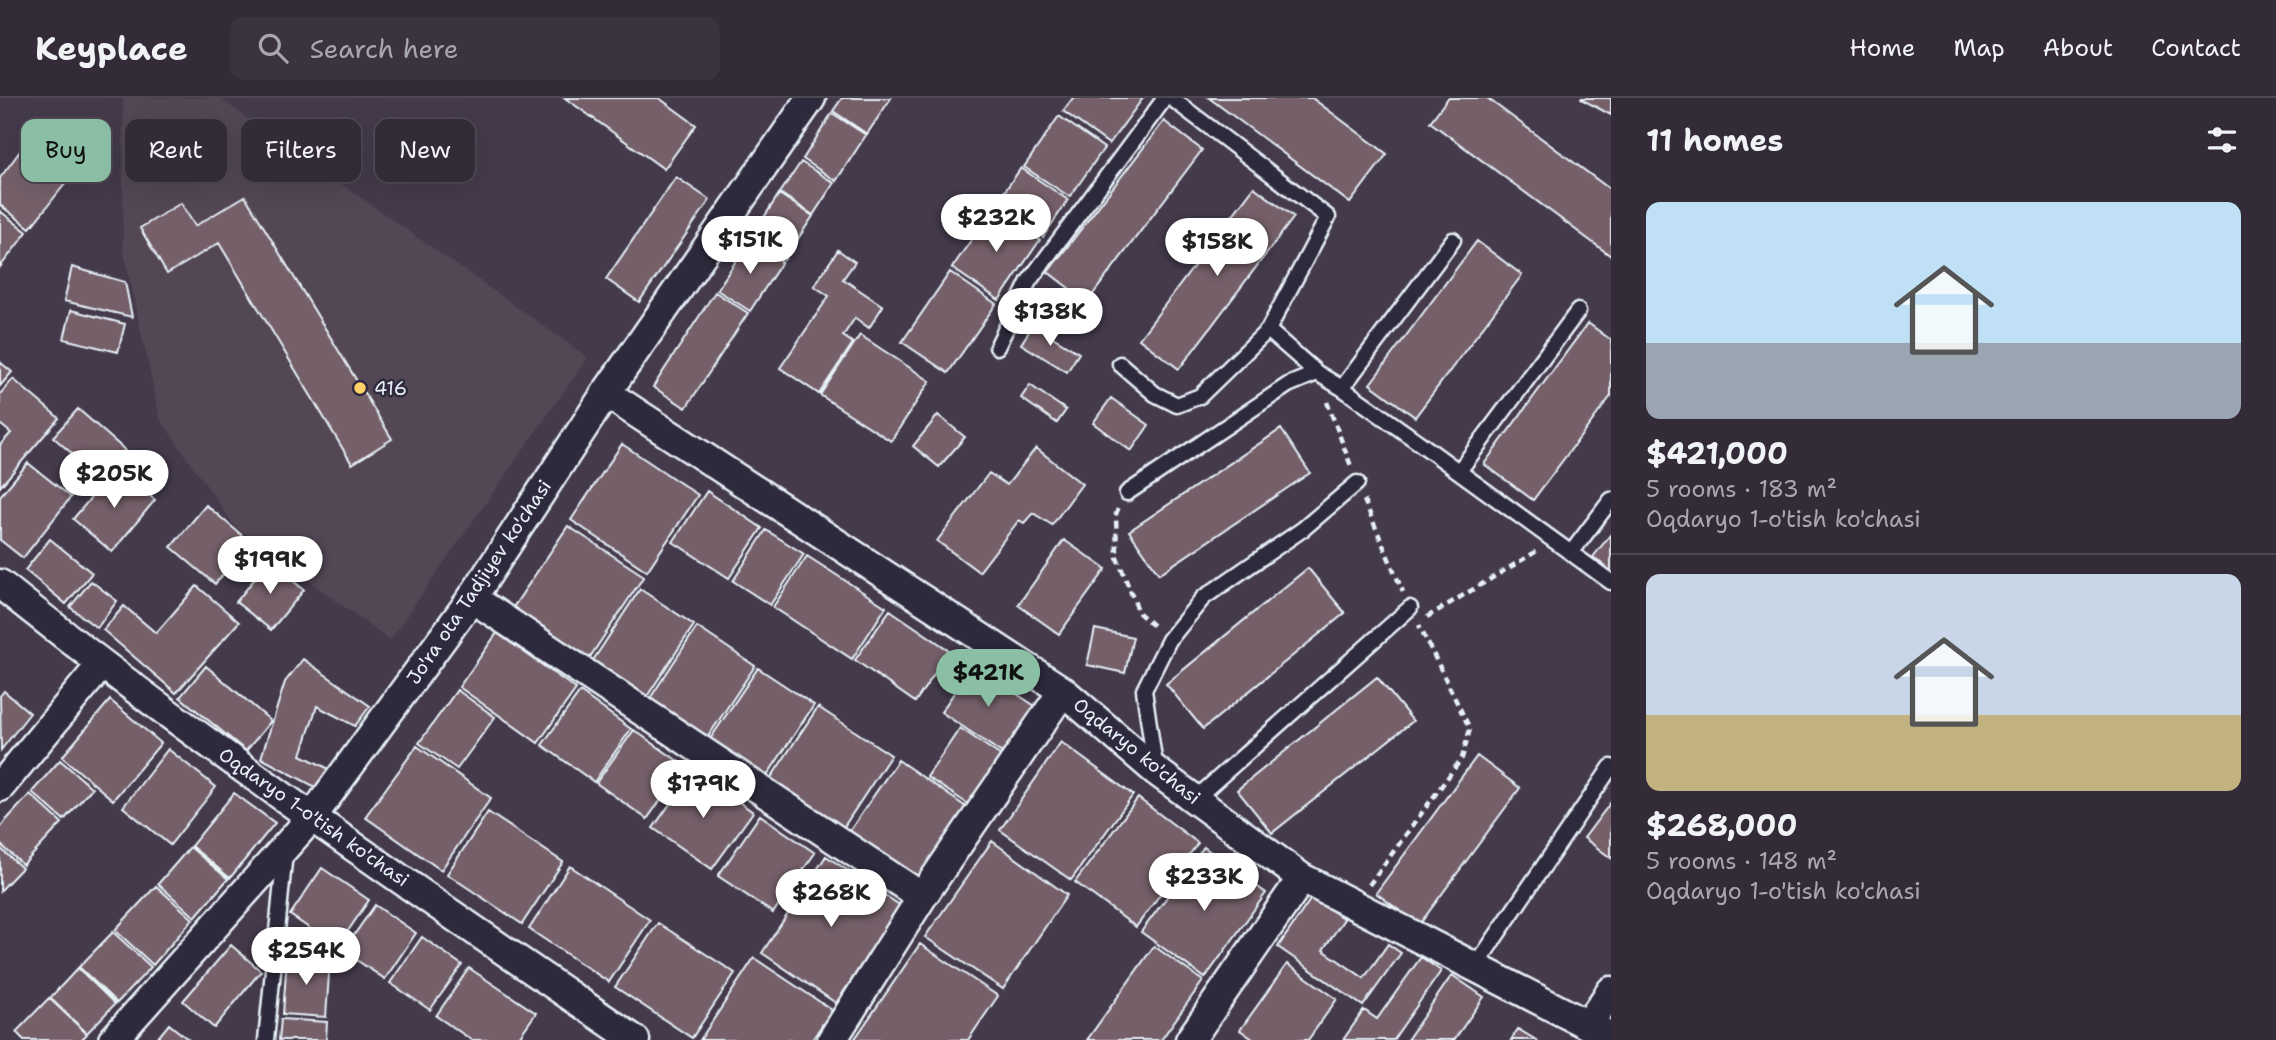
<!DOCTYPE html>
<html lang="en">
<head>
<meta charset="utf-8">
<style>
  :root { --surface:#332c38; --page:#3b3440; --text:#f1f3f6; --muted:#a9a7ae; --line:#4e4853; --accent:#8abfa5 }
  body { margin:0; font-family:"Shantell Sans",sans-serif; background:var(--page); color:var(--text); height:100vh; display:flex; flex-direction:column; font-size:26px; white-space:nowrap }
  * { box-sizing:border-box; margin:0 }
  p { font-size:23px; color:var(--muted) }
  .icon { flex:none; width:38px; height:38px; fill:none; stroke:currentColor; stroke-width:2; stroke-linecap:round; stroke-linejoin:round }
  .map { position:relative; flex:1; overflow:hidden }
  .details { display:flex; flex-direction:column; background:var(--surface); width:665px }
  .details>* { flex:none }
  .top-card { position:absolute; left:21px; top:21px; width:665px; height:63px; display:flex; gap:14px }
  .price { position:absolute; translate:-50% -60px; padding:0 16px; border-radius:24px; background:#fff; color:#222; font-size:23px; line-height:46px; filter:drop-shadow(0 2px 4px #0008) }
  .price::after { content:''; position:absolute; left:50%; top:42px; width:21px; height:16px; margin-left:-10px; background:inherit; clip-path:polygon(0 0,100% 0,50% 100%) }
  .price.on { background:var(--accent); color:#111 }
  ul { padding:0; list-style:none }
  li { display:grid; align-content:center; gap:14px; height:371px; padding:0 35px }
  li+li { border-top:2px solid var(--line) }
  li span { display:grid; place-items:center; height:217px; border-radius:14px; color:#555 }
  li>.icon { margin-inline-start:auto }
  span .icon { width:126px; height:126px; fill:#fffc; stroke-width:1 }
  li b { font-size:30px }
  h2 { display:flex; justify-content:space-between; align-items:center; height:84px; padding:0 35px; font-size:30px }
  .pill { padding:0 24px; border-radius:14px; background:var(--surface); box-shadow:0 7px 28px #0002,0 0 0 2px var(--line); font-size:24px; line-height:63px }
  .pill.on { background:var(--accent); color:#111 }
  header { display:flex; align-items:center; gap:42px; box-sizing:border-box; height:98px; padding:0 35px; background:var(--surface); border-bottom:2px solid var(--line) }
  header strong { font-size:33px }
  nav { display:flex; gap:38px; margin-inline-start:auto; font-size:24px }
  .search { width:490px; height:63px; background:var(--page); display:flex; align-items:center; gap:18px; box-sizing:border-box; padding:0 24px; border-radius:14px; color:var(--muted); font-size:26px }
  main { display:flex; flex:1; min-height:0 }
  .map>svg:first-child { display:block }
</style>
</head>
<body>
<header>
<strong>Keyplace</strong>
<div class="search"><svg class="icon" aria-label="search" viewBox="0 0 24 24"><circle cx="10" cy="10" r="6"/><path d="M15 15l6 6"/></svg>Search here</div>
<nav><a>Home</a><a>Map</a><a>About</a><a>Contact</a></nav>
</header>
<main>
<div class="map">
<svg width="1611" height="942" viewBox="0 0 1611 942">
  <rect width="100%" height="100%" fill="#443a4b"/>
  <filter id="ink" filterUnits="userSpaceOnUse"><feTurbulence type="fractalNoise" baseFrequency=".0143" numOctaves="2"/><feDisplacementMap in="SourceGraphic" scale="14" xChannelSelector="R" yChannelSelector="G"/><feConvolveMatrix kernelMatrix="1 2 1 2 8 2 1 2 1" color-interpolation-filters="sRGB"/></filter>
  <g filter="url(#ink)">
    <!-- built -->
    <path fill="#534655" d="M123,0h96l369,259 -198,283 -154,-112 -76,-109 -37,-171z"/>
    <!-- building -->
    <path fill="#75616b" stroke="#e8f1f8" stroke-width="2" d="M565,0h94l37,27 -32,44z
      M842,0h49l-24,36 -34,-23z
      M1073,0h70l-34,46 -46,-33z
      M1209,0h103l75,56 -37,49z
      M1448,0h39l124,92v66l-181,-134z
      M1611,0v17l-30,-16v-1z
      M832,15l34,22 -30,46 -33,-22z
      M1059,18l45,32 -34,49 -46,-30z
      M1164,23l38,29 -115,152 -39,-30z
      M21,52l44,34 -35,44 -30,-23v-27z
      M801,64l33,21 -21,32 -33,-22z
      M1021,70l47,32 -25,37 -48,-32z
      M676,79l34,23 -71,102 -33,-23z
      M1254,89l40,30 -115,152 -40,-30z
      M779,96l34,22 -29,44 -34,-21z
      M245,98l147,243 -40,25 -133,-221 -52,31 -27,-46 41,-25 14,23z
      M993,110l47,32 -41,60 -47,-32z
      M0,113l27,21 -27,35z
      M749,143l33,21 -32,49 -33,-21z
      M1477,143l45,34 -107,142 -45,-33z
      M838,152l17,12 -12,17 40,27 -14,22 -14,-10 -12,18 10,7 -34,51 -39,-26 49,-72 -15,-10z
      M72,169l53,15 7,35 -68,-16z
      M950,174l46,32 -48,69 -46,-31z
      M715,194l33,21 -62,95 -33,-21z
      M71,212l54,14 -7,28 -54,-13z
      M1588,225l23,17v56l-78,104 -49,-36z
      M1033,227l46,28 -12,19 -46,-28z
      M860,237l70,46 -39,60 -71,-46z
      M0,264l12,10 -12,14z
      M13,281l46,39 -59,69v-42l11,-12 -11,-9v-30z
      M1030,287l36,25 -9,13 -36,-25z
      M1111,300l38,27 -18,26 -38,-28z
      M78,311l47,41 -25,28 -47,-41z
      M938,317l27,22 -26,30 -26,-21z
      M1281,331l29,44 -151,101 -30,-43z
      M622,346l76,51 -51,76 -76,-51z
      M1036,350l46,36 -30,41 -19,-12 -9,10 -5,-3 -40,52 -42,-31 52,-68 18,12z
      M28,365l43,34 -48,61 -23,-18v-44z
      M116,370l39,32 -43,52 -39,-33z
      M707,393l55,37 -33,50 -56,-36z
      M206,407l44,37 -35,42 -44,-37z
      M568,428l76,50 -58,87 -76,-51z
      M766,432l38,24 -34,51 -37,-24z
      M1611,436v37l-18,-14z
      M50,441l42,34 -26,31 -41,-34z
      M1064,442l42,29 -47,65 -41,-29z
      M807,458l79,51 -34,52 -79,-52z
      M269,463l35,29 -33,40 -35,-28z
      M1308,470l37,45 -142,116 -37,-45z
      M91,483l26,20 -20,27 -27,-21z
      M197,488l42,36 -63,71 -73,-63 21,-24 32,27z
      M640,491l54,36 -50,76 -54,-36z
      M890,512l60,41 -35,51 -60,-42z
      M697,529l58,39 -50,75 -58,-38z
      M1095,531l38,8 -8,36 -38,-8z
      M497,535l79,56 -38,54 -79,-56z
      M303,561l67,47 -15,20 -38,-20 -16,49 28,14 -12,19 -56,-30 24,-76z
      M973,567l62,41 -33,47 -61,-41z
      M206,568l65,55 -25,30 -66,-54z
      M758,570l56,37 -50,75 -56,-38z
      M1377,579l36,44 -141,112 -35,-43z
      M457,592l38,27 -38,52 -38,-26z
      M4,593l26,22 -29,37 -1,-54z
      M580,594l51,37 -37,53 -52,-37z
      M110,602l51,43 -48,57 -51,-43z
      M818,609l73,48 -50,76 -73,-49z
      M960,630l41,28 -33,48 -41,-27z
      M634,632l51,36 -38,53 -51,-36z
      M1061,644l72,53 -62,85 -71,-50z
      M417,648l74,52 -50,72 -76,-53z
      M168,651l48,38 -46,58 -47,-38z
      M1477,658l43,32 -101,137 -43,-32z
      M60,662l32,28 -28,32 -32,-28z
      M898,662l68,47 -50,75 -69,-47z
      M694,672l59,42 -41,57 -59,-41z
      M234,695l41,30 -45,55 -39,-32z
      M30,696l32,29 -39,42 -23,-21v-17z
      M1138,700l60,45 -62,84 -61,-45z
      M1611,704v56l-27,-20z
      M488,714l75,50 -41,62 -75,-50z
      M760,717l55,38 -42,60 -55,-37z
      M992,743l75,54 -64,94 -78,-52z
      M190,749l38,32 -33,38 -37,-33z
      M1204,749l62,46 -61,85 -64,-46z
      M0,750l22,20 -22,23z
      M826,758l75,50 -65,97 -74,-50z
      M570,768l80,54 -41,62 -80,-53z
      M322,770l47,32 -32,47 -47,-32z
      M156,788l37,33 -40,46 -38,-35z
      M1312,799l32,22 -21,31 41,28 24,-34 13,9 -38,53 -85,-59z
      M375,807l41,28 -31,46 -42,-28z
      M658,825l77,50 -43,65 -77,-51z
      M113,834l38,35 -34,36 -38,-36z
      M422,839l40,28 -32,45 -40,-27z
      M920,846l78,52 -30,44h-114z
      M231,847l30,26 -47,57 -31,-27z
      M1154,848l49,35 -42,59h-74z
      M287,859l43,3 -4,57 -43,-3z
      M1421,859l20,14 -48,69h-50l21,-30 13,9z
      M754,860l78,52 -20,30h-112z
      M1287,866l50,35 -29,41h-54l-14,-10z
      M78,870l37,36 -28,29 -37,-35z
      M469,870l67,45 -19,27h-45l-36,-24z
      M1452,877l32,22 -30,43h-47z
      M49,900l38,36 -6,6h-57l-8,-8z
      M281,921l46,3 -1,18h-47z
      M169,926l20,16h-33z
      M1518,931l18,11h-25z"/>
    <g fill="none" stroke-linecap="round" stroke-linejoin="round">
      <!-- lane casing -->
      <g stroke="#e8f1f8" stroke-width="19">
        <path id="lane" d="M1171,0l157,119 -60,113 49,43
          M997,249l32,-66 136,-183
          M1120,266l35,30 22,11 23,-9 68,-66
          M1342,290l111,-148
          M1459,373l119,-160
          M1127,395l161,-108 29,-12 25,15 72,51 197,143
          M1571,455l40,-53
          M1155,668l-11,-76 25,-50 34,-42 100,-69 54,-46
          M1195,701l215,-191
          M1475,869l136,-200
          M266,942l19,-188"/>
      </g>
      <!-- street casing -->
      <g stroke="#e8f1f8" stroke-width="33">
        <path id="street" d="M606,295l457,298 93,80 146,107 309,159
          M0,486c203,163 420,309 635,456
          M472,500l450,299
          M0,689l101,-122
          M1588,927l23,-34
          M113,942l199,-223 160,-219 134,-205 205,-295
          M832,942l90,-143 141,-206
          M1190,942l112,-162"/>
      </g>
      <!-- path -->
      <path stroke="#e8f1f8" stroke-width="4.5" stroke-dasharray="7 5" stroke-linecap="butt" d="M1327,304l24,64
        M1364,402l39,92
        M1118,411l-2,5 1,43 22,56 17,15
        M1427,519l110,-66
        M1369,787l93,-127 8,-29 -51,-104"/>
      <!-- lane -->
      <use href="#lane" stroke="#2f2a3d" stroke-width="14"/>
      <!-- street -->
      <use href="#street" stroke="#2f2a3d" stroke-width="28"/>
    </g>
  </g>
  <!-- markers -->
  <circle fill="#ffd166" stroke="#2f2a3d" stroke-width="2.5" cx="360" cy="290" r="7"/>
  <g text-anchor="middle" dominant-baseline="central" stroke-width="5" stroke-linejoin="round" paint-order="stroke">
    <!-- poi labels -->
    <g font-size="19" fill="#e8f1f8" stroke="#2f2a3d" text-anchor="start">
      <text x="374" y="290">416</text>
    </g>
    <!-- street labels -->
    <g font-size="19" fill="#e8f1f8" stroke="#2f2a3d">
      <text transform="translate(479 484) rotate(-56)">Jo'ra ota Tadjiyev ko'chasi</text>
      <text transform="translate(1137 653) rotate(39)">Oqdaryo ko'chasi</text>
      <text transform="translate(314 719) rotate(35)">Oqdaryo 1-o'tish ko'chasi</text>
    </g>
  </g>
</svg>
<b class="price" style="left:996px;top:156px">$232K</b>
<b class="price" style="left:750px;top:178px">$151K</b>
<b class="price" style="left:1217px;top:180px">$158K</b>
<b class="price" style="left:1050px;top:250px">$138K</b>
<b class="price" style="left:114px;top:412px">$205K</b>
<b class="price" style="left:270px;top:498px">$199K</b>
<b class="price on" style="left:988px;top:611px">$421K</b>
<b class="price" style="left:703px;top:722px">$179K</b>
<b class="price" style="left:1204px;top:815px">$233K</b>
<b class="price" style="left:831px;top:831px">$268K</b>
<b class="price" style="left:306px;top:889px">$254K</b>
<div class="top-card">
<a class="pill on">Buy</a>
<a class="pill">Rent</a>
<a class="pill">Filters</a>
<a class="pill">New</a>
</div>
</div>
<section class="details">
<h2>11 homes<svg class="icon" aria-label="filters" viewBox="0 0 24 24"><path d="M4 7h16M4 17h16"/><circle cx="9" cy="7" r="2"/><circle cx="15" cy="17" r="2"/></svg></h2>
<ul>
<li><span style="background:linear-gradient(#bfe0f5 65%,#9aa5b1 0)"><svg class="icon" aria-label="home" viewBox="0 0 24 24"><path d="M3 11l9-7 9 7M6 9v11h12V9"/></svg></span><div><b>$421,000</b><p>5 rooms · 183 m²</p><p>Oqdaryo 1-o'tish ko'chasi</p></div></li>
<li><span style="background:linear-gradient(#c9d6e8 65%,#c2b280 0)"><svg class="icon" aria-label="home" viewBox="0 0 24 24"><path d="M3 11l9-7 9 7M6 9v11h12V9"/></svg></span><div><b>$268,000</b><p>5 rooms · 148 m²</p><p>Oqdaryo 1-o'tish ko'chasi</p></div></li>
</ul>
</section>
</main>
</body>
</html>
